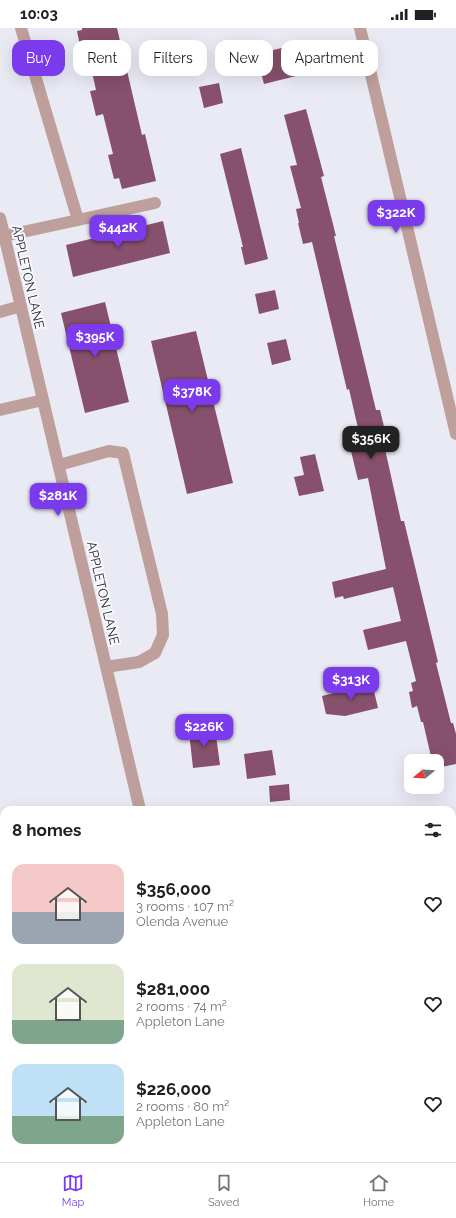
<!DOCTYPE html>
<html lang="en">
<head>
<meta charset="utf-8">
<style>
  :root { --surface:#fff; --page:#f2f2f2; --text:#202124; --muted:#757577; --line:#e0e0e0; --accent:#7c3aed }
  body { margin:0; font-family:Raleway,sans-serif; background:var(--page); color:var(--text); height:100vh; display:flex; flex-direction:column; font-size:15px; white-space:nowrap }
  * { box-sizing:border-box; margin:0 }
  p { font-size:13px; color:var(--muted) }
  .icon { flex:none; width:22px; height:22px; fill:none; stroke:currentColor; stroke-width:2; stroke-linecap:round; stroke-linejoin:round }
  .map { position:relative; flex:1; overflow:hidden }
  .panel { position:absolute; left:0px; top:778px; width:456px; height:356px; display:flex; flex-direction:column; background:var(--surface); border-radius:12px 12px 0 0; box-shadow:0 4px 16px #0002 }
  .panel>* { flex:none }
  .guide { position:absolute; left:12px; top:12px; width:432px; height:36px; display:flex; gap:8px }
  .needle { width:26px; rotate:252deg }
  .buttons { position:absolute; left:404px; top:726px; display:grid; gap:8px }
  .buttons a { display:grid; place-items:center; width:40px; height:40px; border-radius:8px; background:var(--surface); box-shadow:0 4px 16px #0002; font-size:20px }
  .price { position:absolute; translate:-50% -34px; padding:0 9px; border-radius:8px; background:var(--accent); color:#fff; font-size:13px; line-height:26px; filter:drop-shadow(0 1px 2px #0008) }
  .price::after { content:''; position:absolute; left:50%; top:24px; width:12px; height:9px; margin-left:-6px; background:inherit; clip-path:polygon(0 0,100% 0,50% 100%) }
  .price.active { background:#222; color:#fff }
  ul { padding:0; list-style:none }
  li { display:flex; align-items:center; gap:12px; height:100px; padding:0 12px }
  li span { display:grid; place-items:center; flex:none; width:112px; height:80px; border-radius:12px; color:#555 }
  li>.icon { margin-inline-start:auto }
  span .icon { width:48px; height:48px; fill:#fffc; stroke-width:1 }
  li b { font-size:17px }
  h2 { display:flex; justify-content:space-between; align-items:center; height:48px; padding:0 12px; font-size:17px }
  .tag { padding:0 14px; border-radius:12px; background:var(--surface); box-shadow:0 4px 16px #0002; font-size:14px; line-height:36px }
  .tag.active { background:var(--accent); color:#fff }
  .status { display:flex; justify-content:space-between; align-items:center; height:28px; padding:0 20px; background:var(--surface); direction:ltr }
  .status svg { height:11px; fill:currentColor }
  .tabs { display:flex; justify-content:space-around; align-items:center; height:56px; border-top:1px solid var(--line); background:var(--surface); font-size:11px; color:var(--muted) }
  .tabs a { display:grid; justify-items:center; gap:2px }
  .tabs .active { color:var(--accent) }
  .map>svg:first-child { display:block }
</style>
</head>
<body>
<div class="status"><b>10:03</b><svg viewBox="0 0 49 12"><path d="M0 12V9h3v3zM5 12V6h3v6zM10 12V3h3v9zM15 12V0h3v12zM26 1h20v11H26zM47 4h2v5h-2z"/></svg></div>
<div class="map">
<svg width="456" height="1134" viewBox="0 0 456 1134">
  <rect width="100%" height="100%" fill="#eaeaf5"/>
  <!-- building -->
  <path fill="#87506c" d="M82,0h35l25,107 3,-1 11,47 -34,8 -3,-11 -5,1 -6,-24 5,-1 -10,-40 -7,2 -6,-25 6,-1 -8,-36 -6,2 -5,-25 5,-1z
    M286,19l2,12 4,-1 4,18 -32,8 -8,-30z
    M219,55l4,20 -19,5 -5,-21z
    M306,81l18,67 -3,1 15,59h-2l42,174h4l7,29 -4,1 18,81h3l34,141 -2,1 15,60h2l3,11v30l-19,4v-7h-5l-9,-39h-2l-4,-16 -5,2 -3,-16 4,-1 -2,-8 5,-2 -10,-40 -38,9 -5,-20 38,-9 -8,-34 -49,12 -1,-3 -8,2 -3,-16 54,-13 -18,-91 -10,2 -8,-33 2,-1 -2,-7 10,-2 -11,-48 -2,1 -35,-148 -9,2 -5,-21h1l-3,-14 5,-1 -11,-42 7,-1 -13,-50z
    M241,120l27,111 -23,6 -4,-18h2l-23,-93z
    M163,193l7,32 -97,24 -7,-32z
    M275,262l4,19 -20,5 -4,-20z
    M105,274l24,100 -44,11 -24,-100z
    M196,303l37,152 -46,11 -36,-153z
    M286,311l5,21 -19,5 -5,-22z
    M315,426l9,37 -25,5 -5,-19 10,-2 -4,-18z
    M372,655l6,25 -33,8 -19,-2 -4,-18z
    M215,700l5,37 -27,3 -4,-36z
    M272,722l4,25 -29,4 -3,-25z
    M411,741v18h18l1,2 -21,5 -5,-23z
    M289,756l1,16 -20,2 -1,-16z"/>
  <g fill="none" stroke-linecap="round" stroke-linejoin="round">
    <!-- minor -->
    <path stroke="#be9f9b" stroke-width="12" d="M360,0l96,406
      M0,190l140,592
      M78,192l77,-17
      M4,208l74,-16 -57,-192
      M0,284l21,-6
      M0,382l43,-10
      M59,437l50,-14 14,2 39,161 1,21 -8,18 -16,9 -33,5
      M0,836l4,-1
      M224,1130l1,4"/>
  </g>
  <g text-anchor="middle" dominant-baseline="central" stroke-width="4" stroke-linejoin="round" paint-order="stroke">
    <!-- street labels -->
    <g font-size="13" fill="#28282c" stroke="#f8f8fe">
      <text transform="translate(28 249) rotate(77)">APPLETON LANE</text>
      <text transform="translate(103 565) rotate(77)">APPLETON LANE</text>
    </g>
  </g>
</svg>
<div class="buttons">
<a><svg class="needle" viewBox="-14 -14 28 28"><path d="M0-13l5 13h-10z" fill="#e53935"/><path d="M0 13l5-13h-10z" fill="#757577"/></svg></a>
</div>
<b class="price" style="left:396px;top:206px">$322K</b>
<b class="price" style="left:118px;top:221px">$442K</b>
<b class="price" style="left:95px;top:330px">$395K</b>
<b class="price" style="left:192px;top:385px">$378K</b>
<b class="price active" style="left:371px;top:432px">$356K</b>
<b class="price" style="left:58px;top:489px">$281K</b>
<b class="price" style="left:351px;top:673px">$313K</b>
<b class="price" style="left:204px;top:720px">$226K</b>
<div class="guide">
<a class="tag active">Buy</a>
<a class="tag">Rent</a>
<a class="tag">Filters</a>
<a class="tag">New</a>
<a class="tag">Apartment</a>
</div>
<section class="panel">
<h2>8 homes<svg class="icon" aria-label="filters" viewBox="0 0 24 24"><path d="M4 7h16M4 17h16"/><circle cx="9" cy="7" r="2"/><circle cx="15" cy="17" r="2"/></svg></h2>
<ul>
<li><span style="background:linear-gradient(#f6c9c9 60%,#9aa5b1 0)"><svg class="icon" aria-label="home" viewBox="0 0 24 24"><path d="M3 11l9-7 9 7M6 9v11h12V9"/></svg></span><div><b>$356,000</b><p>3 rooms · 107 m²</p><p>Olenda Avenue</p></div><svg class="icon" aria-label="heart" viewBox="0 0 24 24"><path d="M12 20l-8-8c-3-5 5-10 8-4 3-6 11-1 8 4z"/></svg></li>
<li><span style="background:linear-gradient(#dfe7d0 70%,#7fa58c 0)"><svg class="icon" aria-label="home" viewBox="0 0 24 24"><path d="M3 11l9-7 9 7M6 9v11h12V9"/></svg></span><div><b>$281,000</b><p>2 rooms · 74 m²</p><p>Appleton Lane</p></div><svg class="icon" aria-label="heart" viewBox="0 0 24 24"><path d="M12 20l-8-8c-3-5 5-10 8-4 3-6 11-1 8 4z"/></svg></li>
<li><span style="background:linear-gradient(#bfe0f5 65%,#7fa58c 0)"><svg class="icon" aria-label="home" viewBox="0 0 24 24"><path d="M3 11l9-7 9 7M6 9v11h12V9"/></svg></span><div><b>$226,000</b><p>2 rooms · 80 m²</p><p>Appleton Lane</p></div><svg class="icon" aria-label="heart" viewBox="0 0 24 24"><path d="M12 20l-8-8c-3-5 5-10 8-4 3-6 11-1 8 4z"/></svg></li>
</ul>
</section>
</div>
<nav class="tabs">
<a class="active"><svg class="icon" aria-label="map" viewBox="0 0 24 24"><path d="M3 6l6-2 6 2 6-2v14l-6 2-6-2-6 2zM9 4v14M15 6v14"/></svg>Map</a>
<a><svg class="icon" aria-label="saved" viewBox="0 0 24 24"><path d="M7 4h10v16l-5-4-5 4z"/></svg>Saved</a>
<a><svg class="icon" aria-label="home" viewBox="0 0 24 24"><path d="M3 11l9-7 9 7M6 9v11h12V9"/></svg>Home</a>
</nav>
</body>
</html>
